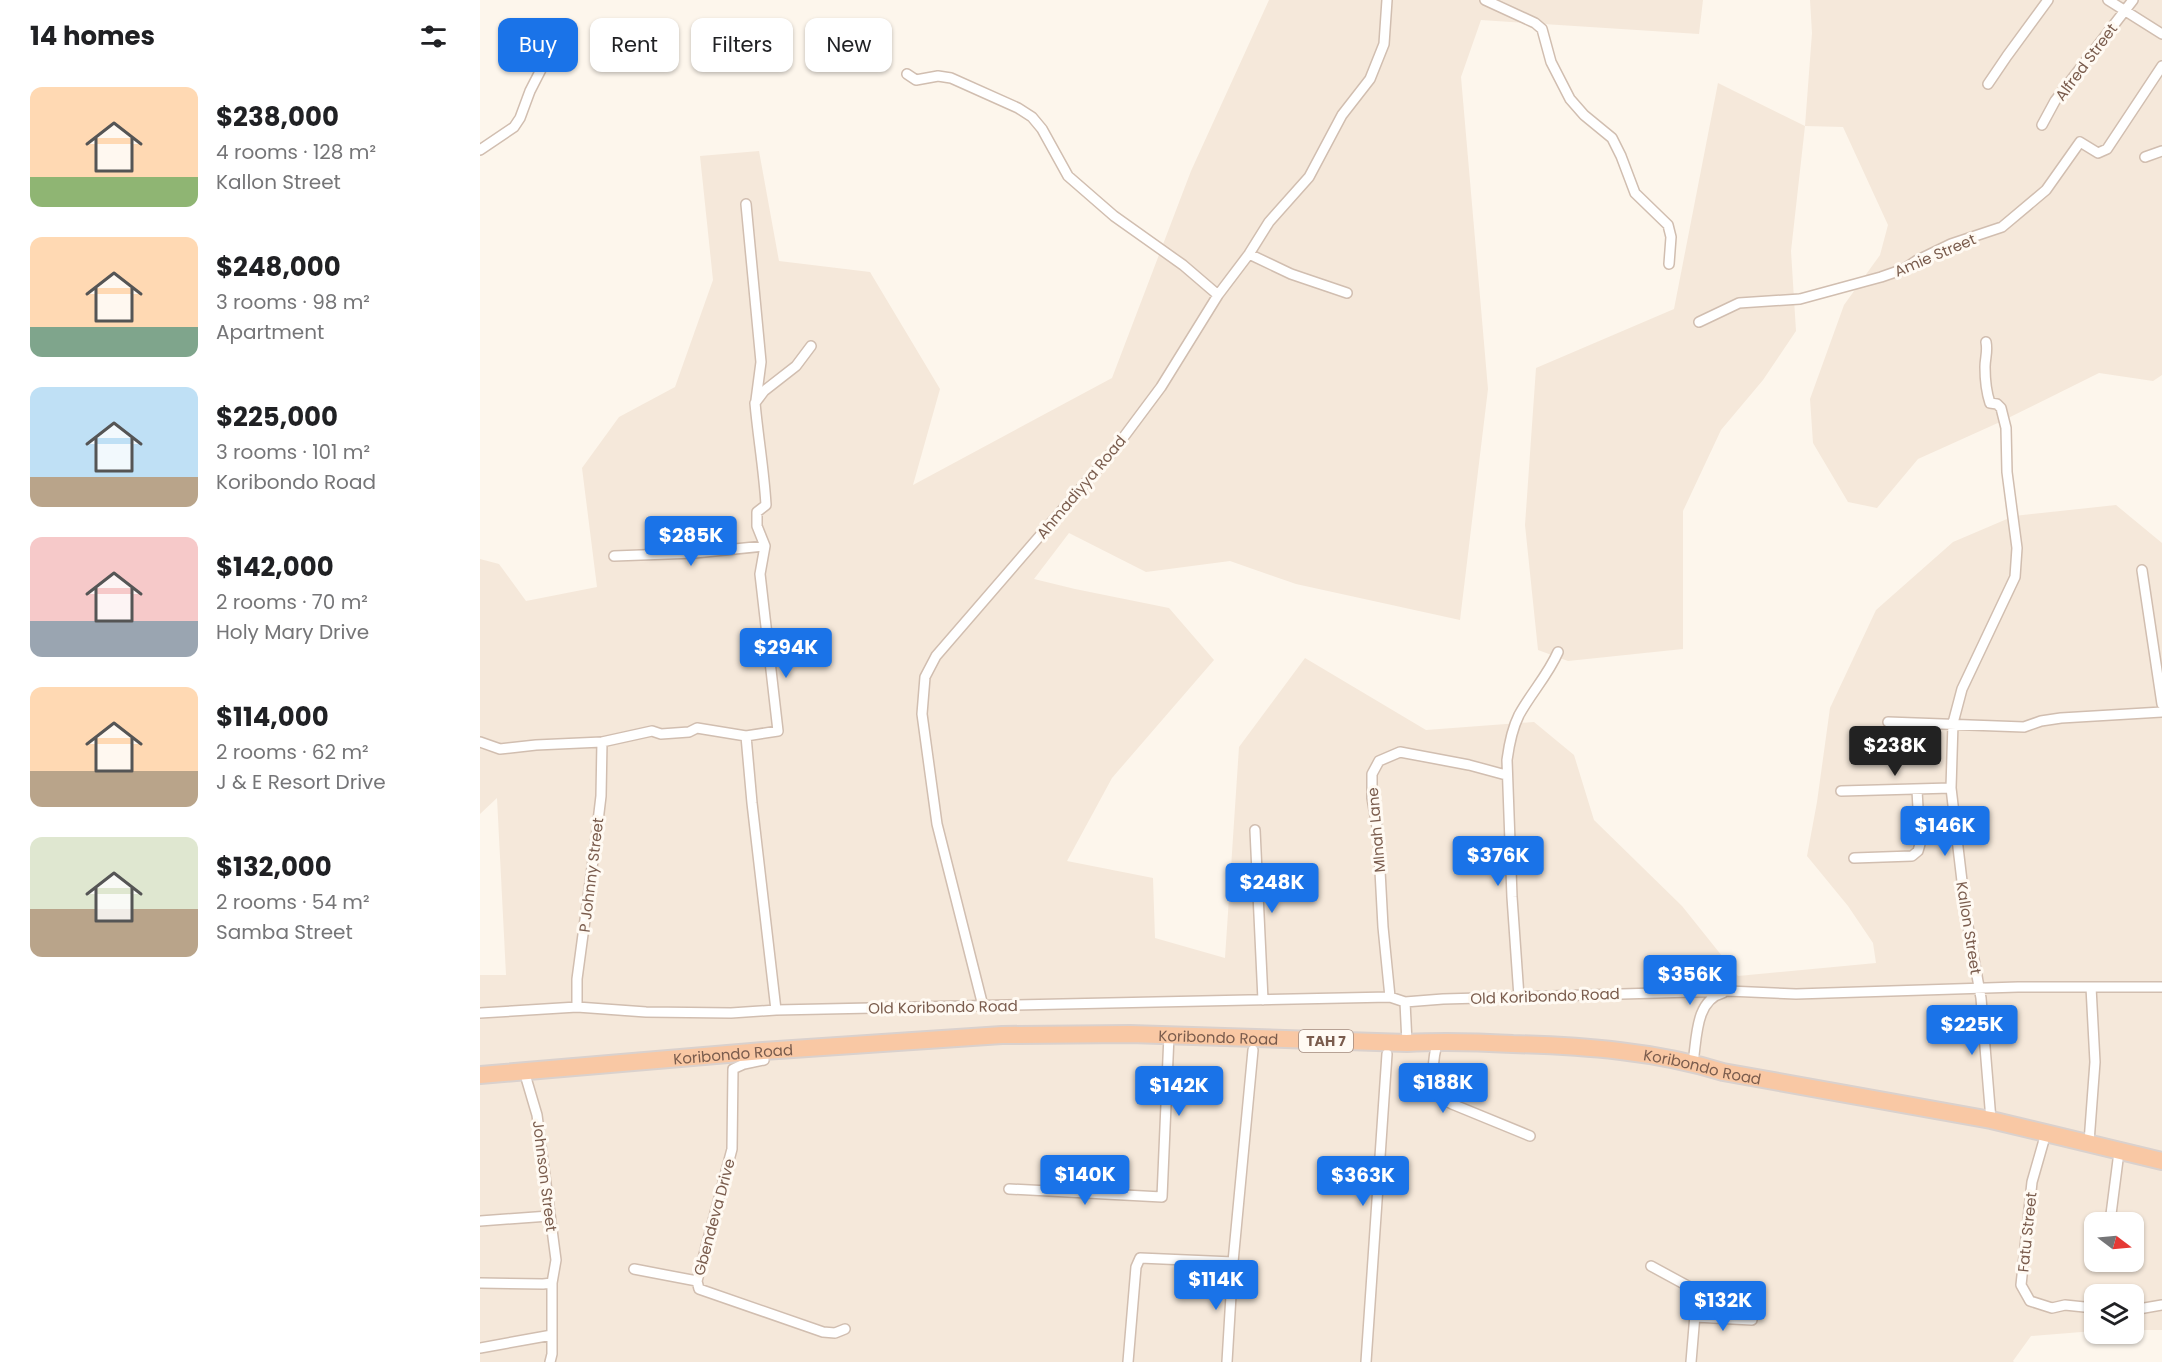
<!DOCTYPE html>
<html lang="en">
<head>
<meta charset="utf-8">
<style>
  :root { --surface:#fff; --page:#f2f2f2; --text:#202124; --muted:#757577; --accent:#1a73e8 }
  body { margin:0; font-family:Poppins,sans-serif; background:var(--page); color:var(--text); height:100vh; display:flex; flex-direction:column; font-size:22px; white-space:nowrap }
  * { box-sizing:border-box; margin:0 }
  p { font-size:20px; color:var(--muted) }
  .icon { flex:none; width:33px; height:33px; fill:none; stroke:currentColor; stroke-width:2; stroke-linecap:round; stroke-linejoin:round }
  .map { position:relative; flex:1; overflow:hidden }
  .side { display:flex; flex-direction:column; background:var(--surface); width:480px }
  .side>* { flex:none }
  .hud { position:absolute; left:18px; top:18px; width:570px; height:54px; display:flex; gap:12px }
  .needle { width:39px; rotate:106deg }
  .controls { position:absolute; left:1604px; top:1212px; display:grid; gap:12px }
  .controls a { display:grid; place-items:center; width:60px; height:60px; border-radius:12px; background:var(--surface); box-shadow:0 2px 4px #0004; font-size:30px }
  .price { position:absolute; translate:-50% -51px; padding:0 14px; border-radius:6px; background:var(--accent); color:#fff; font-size:20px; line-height:39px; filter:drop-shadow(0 2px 3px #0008) }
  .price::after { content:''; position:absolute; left:50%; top:36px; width:18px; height:14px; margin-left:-9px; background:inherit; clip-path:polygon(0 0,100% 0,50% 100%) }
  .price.active { background:#222; color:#fff }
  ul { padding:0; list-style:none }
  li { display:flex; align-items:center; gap:18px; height:150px; padding:0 30px }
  li span { display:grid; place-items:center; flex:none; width:168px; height:120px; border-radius:12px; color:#555 }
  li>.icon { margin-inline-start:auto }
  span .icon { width:72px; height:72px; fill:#fffc; stroke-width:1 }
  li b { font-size:26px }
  h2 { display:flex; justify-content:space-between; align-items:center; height:72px; padding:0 30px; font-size:26px }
  .pill { padding:0 21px; border-radius:12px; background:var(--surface); box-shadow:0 2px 4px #0004; font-size:21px; line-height:54px }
  .pill.active { background:var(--accent); color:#fff }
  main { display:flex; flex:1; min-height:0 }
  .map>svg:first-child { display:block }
</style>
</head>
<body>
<main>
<section class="side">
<h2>14 homes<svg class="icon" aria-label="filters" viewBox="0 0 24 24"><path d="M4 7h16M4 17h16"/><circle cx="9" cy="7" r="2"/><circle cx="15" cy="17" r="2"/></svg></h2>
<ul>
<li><span style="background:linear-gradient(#ffd9b3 75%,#8fb573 0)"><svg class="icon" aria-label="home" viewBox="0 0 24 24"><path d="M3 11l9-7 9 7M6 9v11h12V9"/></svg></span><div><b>$238,000</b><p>4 rooms · 128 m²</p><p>Kallon Street</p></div></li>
<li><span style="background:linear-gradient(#ffd9b3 75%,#7fa58c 0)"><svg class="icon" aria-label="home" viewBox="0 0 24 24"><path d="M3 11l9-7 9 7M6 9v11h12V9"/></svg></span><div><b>$248,000</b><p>3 rooms · 98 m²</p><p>Apartment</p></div></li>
<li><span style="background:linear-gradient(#bfe0f5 75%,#b9a48a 0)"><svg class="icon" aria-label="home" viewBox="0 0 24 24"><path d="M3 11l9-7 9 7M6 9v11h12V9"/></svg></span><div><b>$225,000</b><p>3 rooms · 101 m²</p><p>Koribondo Road</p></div></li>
<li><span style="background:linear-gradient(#f6c9c9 70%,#9aa5b1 0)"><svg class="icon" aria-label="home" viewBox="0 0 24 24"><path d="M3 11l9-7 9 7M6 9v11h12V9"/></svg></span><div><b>$142,000</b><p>2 rooms · 70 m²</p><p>Holy Mary Drive</p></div></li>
<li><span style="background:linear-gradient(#ffd9b3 70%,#b9a48a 0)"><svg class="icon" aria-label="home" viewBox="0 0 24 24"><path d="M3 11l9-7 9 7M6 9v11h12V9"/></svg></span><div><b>$114,000</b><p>2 rooms · 62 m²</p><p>J &amp; E Resort Drive</p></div></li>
<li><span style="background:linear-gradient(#dfe7d0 60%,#b9a48a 0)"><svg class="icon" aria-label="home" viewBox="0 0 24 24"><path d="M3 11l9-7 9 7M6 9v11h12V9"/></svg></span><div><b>$132,000</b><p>2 rooms · 54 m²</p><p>Samba Street</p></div></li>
</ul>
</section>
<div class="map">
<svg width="1682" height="1362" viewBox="0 0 1682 1362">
  <rect width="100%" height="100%" fill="#fdf6ec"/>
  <!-- residential -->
  <path fill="#f5e8da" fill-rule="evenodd" d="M789,0h434l-4,34 -218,-14 -20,57 27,312 -28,231 -164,-36 -66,-23 -84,11 -77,-39 -35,46 41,10 94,19 45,52 -102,118 -45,83 86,17 2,60 70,20 14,-211 66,-89 121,72 108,-8 40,33 20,65 88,86 56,70 138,-13 -3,-20 -25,-37 -41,-50 10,-54 13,-94 46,-98 77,-68 61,-26 102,-11 46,38v787h-29v-36h-39v37l-63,5 -18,25 1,1h-1534v-387h26l-9,-177 -17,16v-255l19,5 27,37 71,-14 -15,-119 37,-51 56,-30 38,-107 -13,-124 59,-5 20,110 91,11 70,117 -27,96 199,-107 79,-207zM1614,1222h39v40h-39z
    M1330,0h352v375l-9,6 -54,-8 -99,49 -82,37 -41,49 -29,-6 -35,-59 -3,-44 34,-94 36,-50 8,-30 -45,-98 -38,-1 -14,125 5,80 -33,49 -42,50 -38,81v138l-115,12 -30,-11 -13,-125 11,-157 138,-59 44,-226 87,43 7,-93z"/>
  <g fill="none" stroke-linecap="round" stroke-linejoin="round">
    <!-- minor casing -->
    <g stroke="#d1beb0" stroke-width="12">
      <path id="minor" d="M1005,0l50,23 7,6 9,33 19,37 14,16 28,23 9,18 14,37 33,32 3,12 -2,27
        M1628,0l54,34
        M427,74l9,6 22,-4 13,2 67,30 14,9 10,12 26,47 46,40 69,49 35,30
        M1508,84l19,-28 41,-56
        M1562,125l13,-24 78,-101
        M0,150l34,-23 6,-9 10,-27 20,-39 8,-3 11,-1
        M1665,157l17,-6
        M266,204l15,158 -5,38
        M769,254l42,20 56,19
        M1219,322l40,-19 61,-4 81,-22 23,-8 12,-8 35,-17 51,-17 44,-37 34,-48 18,11 9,-4 55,-83
        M1506,342c2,10 -1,16 -1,25 0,13 1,24 5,36l7,1 4,4 5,20 1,44 10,76 -2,29 -53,112 -9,34 -2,65 15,127 15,83 10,122
        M134,556l81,-3 70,-7
        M1662,570l20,134
        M1408,722l136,5 17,-6 20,-3 101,-6
        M0,742l20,7 36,-4 66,-3 50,-11 9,3 28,-2 8,-4 49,8
        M1361,791l110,-3
        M775,830l8,170
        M1374,858l58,-2 6,-5 2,-7 -3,-54
        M910,997l-7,-70 -5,-94 -6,-35v-24l7,-13 21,-9 69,13 37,10
        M1039,997l-7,-100 -5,-137c2,-15 5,-31 12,-45 12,-22 29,-40 39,-63
        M925,1002l38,-3 285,-8 68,3 222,-7h144
        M503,1006l-46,-182 -15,-110 3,-37 11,-21 178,-206 47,-63 57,-92 31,-41 20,-32 40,-45 33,-62 28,-36 14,-35 3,-44
        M97,1007v-28l19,-141 5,-42 1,-54
        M296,1010l-24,-207 -6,-67 32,-5 -18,-157 5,-28 -8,-20v-14l9,-7c-2,-35 -8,-68 -11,-102l9,-12 32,-25 15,-20
        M0,1013l97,-6 69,5 85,1 45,-3 614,-13 15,5 2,41
        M958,1041c-6,18 -6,36 -1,55l15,8 78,32
        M283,1051l1,9 -20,4 -11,5 -1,80 -35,132 2,8 124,43 12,1 10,-4
        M1213,1062c4,-23 2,-62 30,-69
        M44,1071l13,44 19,145 -4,23v71l-2,8
        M1566,1133l-14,49 -11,103 9,16 22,7 13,-3 29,3
        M1609,1142l6,-80 -4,-75
        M529,1189l153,8 7,-162
        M0,1221l69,-5
        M1630,1222l9,-70
        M1171,1266l46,25 -6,71
        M154,1269l63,12
        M0,1283l63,1 9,-1
        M1653,1310l29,-5
        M1215,1317l57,3
        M0,1348l72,-13
        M648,1362l8,-95 4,-9 93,4
        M747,1362l6,-100 20,-212
        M886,1362l21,-308"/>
    </g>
    <!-- trunk casing -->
    <g stroke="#dad1cd" stroke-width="20">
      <g id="trunk">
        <path id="s1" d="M0,1075l283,-24 239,-16 128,-1 277,9c35,-2 70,-1 106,1 71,2 142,7 210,28l268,48 171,41"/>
      </g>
    </g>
    <!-- minor -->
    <use href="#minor" stroke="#fff" stroke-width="9"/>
    <!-- trunk -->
    <use href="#trunk" stroke="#f9c8a4" stroke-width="16"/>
  </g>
  <g text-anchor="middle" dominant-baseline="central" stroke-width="6" stroke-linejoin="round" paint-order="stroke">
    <!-- shield labels -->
    <rect fill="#fffaf3" stroke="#a28b7f" stroke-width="1.5" x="819" y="1030" width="54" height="22" rx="4.5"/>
    <g font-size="14" font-weight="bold" fill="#7a5c4d">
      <text x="846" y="1041">TAH 7</text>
    </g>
    <!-- street labels -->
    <g font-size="15" fill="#7a5c4d" stroke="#fffaf3">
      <text transform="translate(1606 62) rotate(-53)">Alfred Street</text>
      <text transform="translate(1455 255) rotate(-23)">Amie Street</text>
      <text transform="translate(601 487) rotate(-50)">Ahmadiyya Road</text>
      <text transform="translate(896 830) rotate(-95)">MInah Lane</text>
      <text transform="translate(111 875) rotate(-83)">P Johnny Street</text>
      <text transform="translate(1489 928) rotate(81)">Kallon Street</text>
      <text transform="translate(1065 996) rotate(-2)">Old Koribondo Road</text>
      <text transform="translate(463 1007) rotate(-1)">Old Koribondo Road</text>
      <text stroke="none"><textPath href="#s1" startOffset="740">Koribondo Road</textPath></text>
      <text stroke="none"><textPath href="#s1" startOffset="254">Koribondo Road</textPath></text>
      <text stroke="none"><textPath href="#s1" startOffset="1226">Koribondo Road</textPath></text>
      <text transform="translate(65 1176) rotate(83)">Johnson Street</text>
      <text transform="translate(234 1217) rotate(-75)">Gbendeva Drive</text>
      <text transform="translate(1547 1232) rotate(-84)">Fatu Street</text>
    </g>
  </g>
</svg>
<div class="controls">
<a><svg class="needle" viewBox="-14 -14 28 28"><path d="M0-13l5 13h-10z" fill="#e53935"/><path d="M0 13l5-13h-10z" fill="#757577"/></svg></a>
<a><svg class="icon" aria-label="layers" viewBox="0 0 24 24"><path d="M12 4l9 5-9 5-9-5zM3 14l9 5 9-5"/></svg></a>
</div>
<b class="price" style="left:211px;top:567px">$285K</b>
<b class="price" style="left:306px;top:679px">$294K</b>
<b class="price active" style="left:1415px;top:777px">$238K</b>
<b class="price" style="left:1465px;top:857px">$146K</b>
<b class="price" style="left:1018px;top:887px">$376K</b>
<b class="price" style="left:792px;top:914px">$248K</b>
<b class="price" style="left:1210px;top:1006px">$356K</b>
<b class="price" style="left:1492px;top:1056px">$225K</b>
<b class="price" style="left:963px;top:1114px">$188K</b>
<b class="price" style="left:699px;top:1117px">$142K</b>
<b class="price" style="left:605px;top:1206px">$140K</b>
<b class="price" style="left:883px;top:1207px">$363K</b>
<b class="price" style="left:736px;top:1311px">$114K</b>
<b class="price" style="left:1243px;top:1332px">$132K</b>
<div class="hud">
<a class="pill active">Buy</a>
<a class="pill">Rent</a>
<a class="pill">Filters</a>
<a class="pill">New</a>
</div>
</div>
</main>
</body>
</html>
